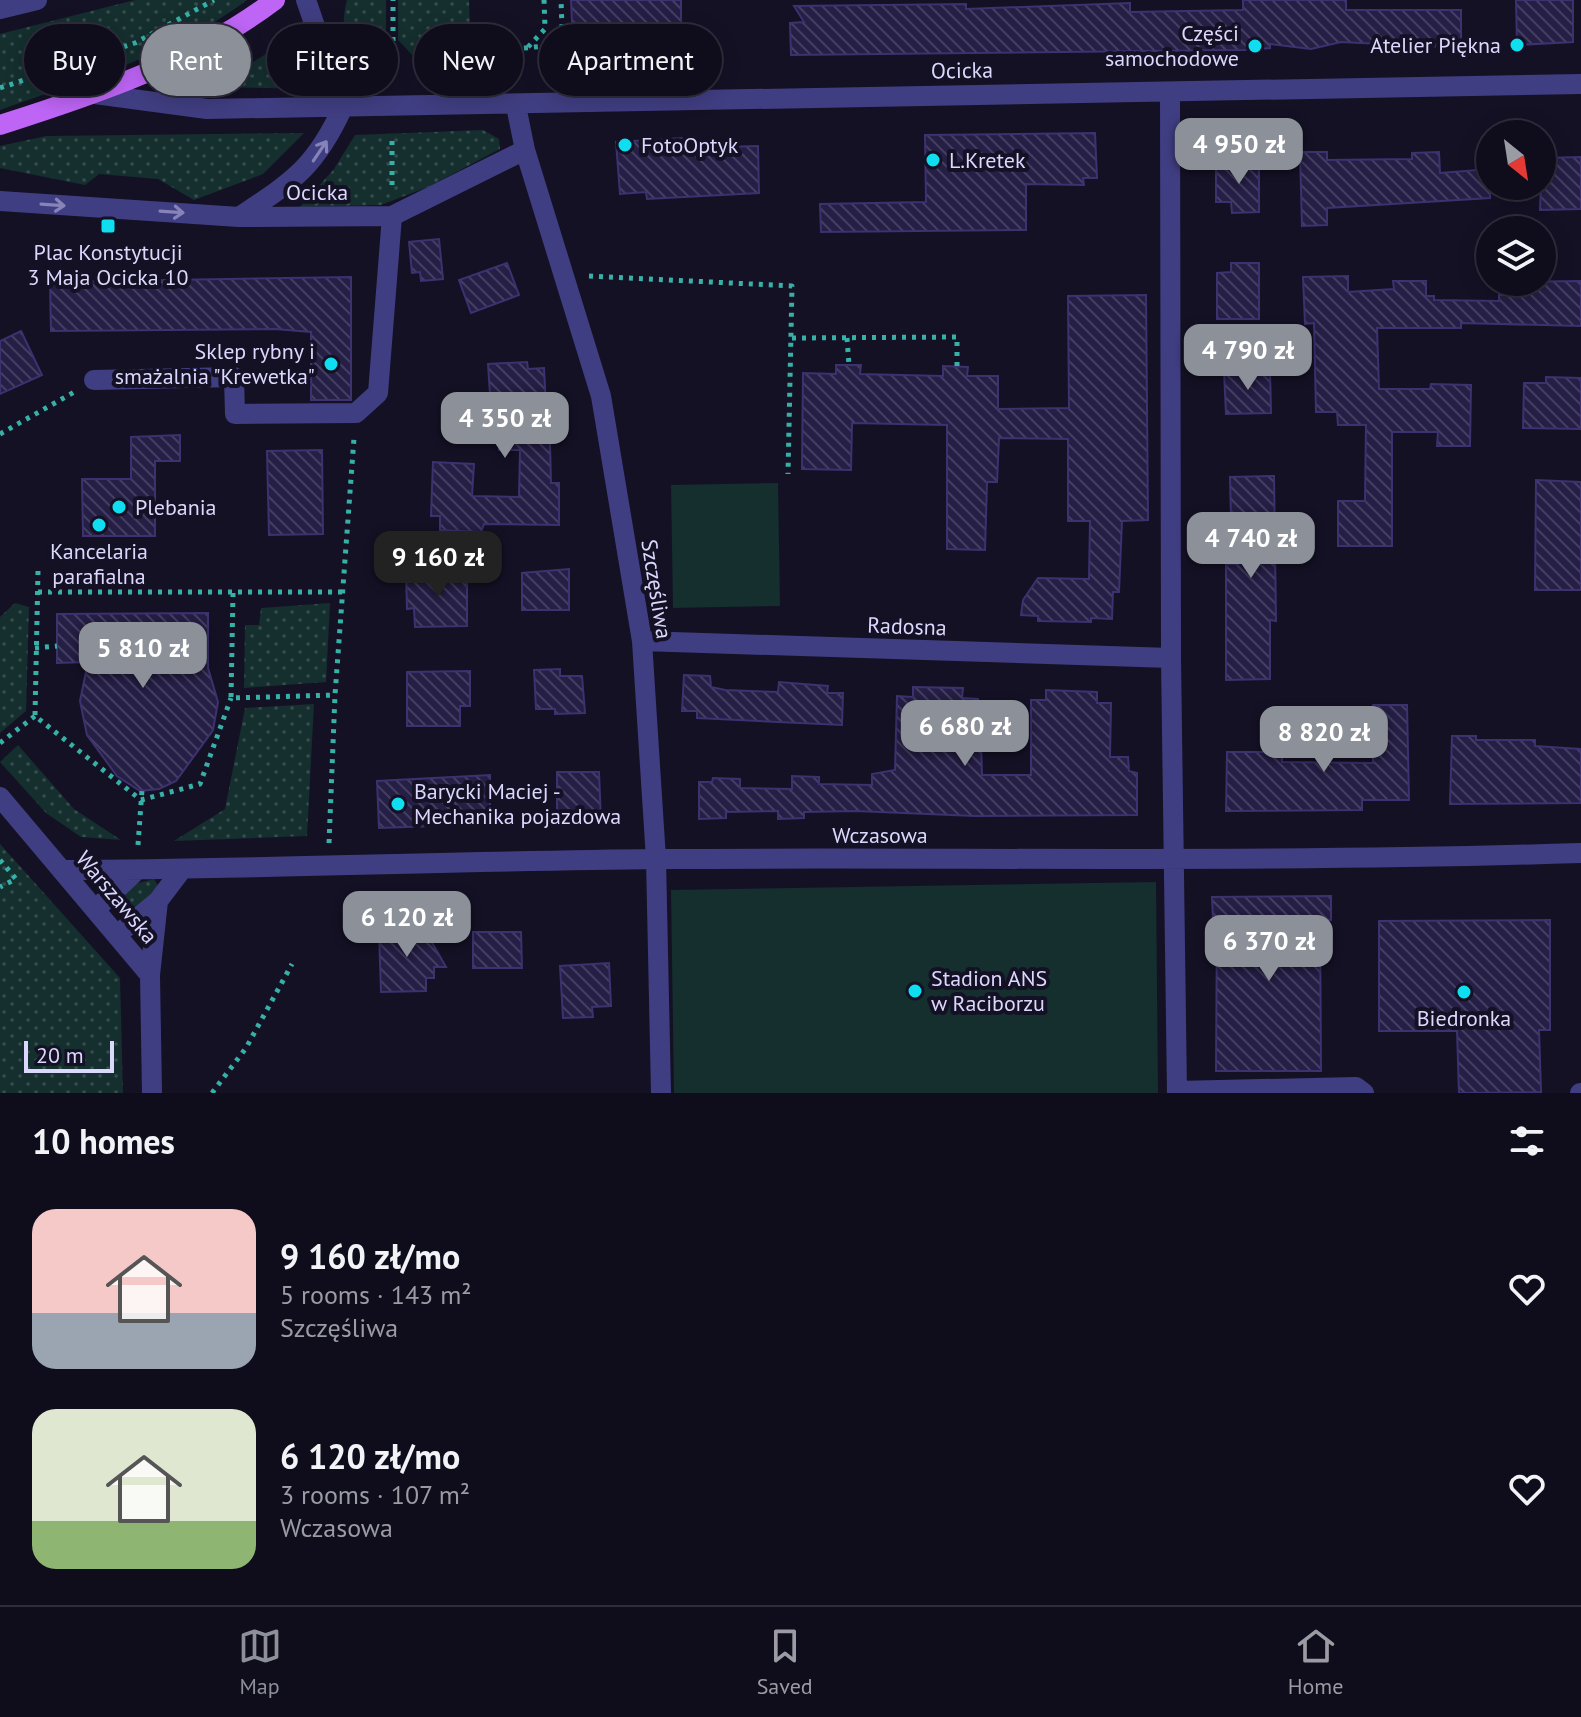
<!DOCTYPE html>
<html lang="en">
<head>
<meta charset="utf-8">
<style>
  :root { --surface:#0f0d1c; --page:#181625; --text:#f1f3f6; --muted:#9b9ca3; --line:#2f2d3b; --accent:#8c9099 }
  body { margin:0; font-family:"PT Sans",sans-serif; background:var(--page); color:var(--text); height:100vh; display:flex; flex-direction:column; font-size:30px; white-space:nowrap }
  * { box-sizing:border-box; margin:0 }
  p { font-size:26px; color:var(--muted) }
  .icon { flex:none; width:44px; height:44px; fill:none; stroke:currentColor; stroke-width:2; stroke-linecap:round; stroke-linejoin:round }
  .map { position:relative; height:1093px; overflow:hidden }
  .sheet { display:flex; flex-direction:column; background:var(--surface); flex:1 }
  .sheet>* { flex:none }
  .banner { position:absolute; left:24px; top:24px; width:800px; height:72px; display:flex; gap:16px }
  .needle { width:52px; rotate:150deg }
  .fabs { position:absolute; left:1476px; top:120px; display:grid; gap:16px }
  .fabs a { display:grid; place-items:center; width:80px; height:80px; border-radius:50%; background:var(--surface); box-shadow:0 4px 20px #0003,0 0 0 2px var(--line); font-size:40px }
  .scale { position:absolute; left:24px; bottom:20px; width:90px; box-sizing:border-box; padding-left:8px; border:4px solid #dbd7fd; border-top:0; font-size:22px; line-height:28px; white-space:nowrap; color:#dbd7fd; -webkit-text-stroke:6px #141125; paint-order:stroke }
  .price { position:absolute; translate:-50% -68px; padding:0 18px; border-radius:16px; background:var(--accent); color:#fff; font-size:26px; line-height:52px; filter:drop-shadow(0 2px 4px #0008) }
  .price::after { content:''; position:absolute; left:50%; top:48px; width:24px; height:18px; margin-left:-12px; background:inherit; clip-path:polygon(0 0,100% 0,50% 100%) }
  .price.active { background:#222; color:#fff }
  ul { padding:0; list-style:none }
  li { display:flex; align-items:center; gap:24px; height:200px; padding:0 32px }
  li span { display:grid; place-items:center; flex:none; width:224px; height:160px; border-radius:24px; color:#555 }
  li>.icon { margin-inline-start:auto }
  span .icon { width:96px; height:96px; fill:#fffc; stroke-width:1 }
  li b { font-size:34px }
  h2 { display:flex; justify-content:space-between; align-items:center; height:96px; padding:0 32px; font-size:34px }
  .pill { padding:0 28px; border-radius:36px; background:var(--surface); box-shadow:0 4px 20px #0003,0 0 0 2px var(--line); font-size:28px; line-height:72px }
  .pill.active { background:var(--accent); color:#fff }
  .tabs { display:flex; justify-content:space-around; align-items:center; height:112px; border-top:2px solid var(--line); background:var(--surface); font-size:22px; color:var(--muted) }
  .tabs a { display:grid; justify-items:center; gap:4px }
  .tabs .active { color:var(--accent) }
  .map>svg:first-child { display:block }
</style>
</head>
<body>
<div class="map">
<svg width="1581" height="1093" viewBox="0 0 1581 1093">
  <defs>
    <pattern id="grass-dots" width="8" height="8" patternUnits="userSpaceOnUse" patternTransform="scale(2)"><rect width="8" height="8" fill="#142f2e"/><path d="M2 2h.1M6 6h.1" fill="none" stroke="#364c4d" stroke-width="1.8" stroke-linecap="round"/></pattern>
    <pattern id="building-back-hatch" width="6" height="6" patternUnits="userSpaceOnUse" patternTransform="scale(2)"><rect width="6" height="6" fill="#251e45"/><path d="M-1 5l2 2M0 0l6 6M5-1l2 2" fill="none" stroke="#443e61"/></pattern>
  </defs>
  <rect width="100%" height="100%" fill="#141125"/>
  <!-- grass -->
  <path fill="url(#grass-dots)" d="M135,0h112c-73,55 -162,79 -247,110v-76z
    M347,0h39v80c-35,-11 -49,-45 -39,-80z
    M398,0h71l2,61 -52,1 -21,-22z
    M299,33l17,56 -102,-2z
    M483,130l16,9 1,10 -72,38 -47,18 -81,2 34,-38 21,-34z
    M304,133l-41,41 -69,26 -36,-21 -59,-5 -14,11 -85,-17v-22l46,-10z
    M15,603l14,4 -3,104 -26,22v-116z
    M330,603l-4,79 -82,6 1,-63h14l2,-17z
    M314,704l-7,132 -133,5 51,-32 20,-101z
    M18,745l56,64 47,31 -40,-3 -35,-24 -46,-51z
    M0,844l120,134 3,115h-123z
    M154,879l5,8 -24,21 -18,4 -3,-7 20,-21z"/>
  <!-- garden -->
  <path fill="#142f2e" d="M778,483l2,123 -107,2 -2,-123z
    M1156,882l2,211h-484l-3,-203z"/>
  <!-- building -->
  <path fill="url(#building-back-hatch)" stroke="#3d3170" stroke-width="2" d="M571,0h110v40l-108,2z
    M1243,0h103v10h115v36l-80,1v-3l-40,-2 -30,7 -41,-5v4l-26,2 -453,5 -1,-32 14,-1 -10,-16 172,-2v5l164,-6v9l113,-2z
    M1516,0h57v42l-56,3z
    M1095,133l2,45h-14l1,7 -58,-1v46l-205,2 -1,-28 106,-2 -1,-67z
    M683,138v10l75,-2 1,47 -112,6 -1,-7 -26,2 -4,-52z
    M1300,152h27v8l85,-1v-6l27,-1 1,21 50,-4v29l-163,10v17l-25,1z
    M1581,157v52l-41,1 2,-52z
    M1216,162h43v50l-27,1 -1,-11h-15z
    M439,239l4,40 -22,2 -1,-9 -8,1 -3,-31z
    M507,263l12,32 -48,18 -12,-33z
    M1231,263h28v56h-42v-46l14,-1z
    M1348,276v16l46,-3 -1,-8h33v15h8v4l65,1v-6h6v-13l76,-1v45l-120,-3v5h-84l2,61h51l1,-5 40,1 -1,61h-33l1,-14h-46v114h-54v-45h27l1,-76h-28l-1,-13h-21l-2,-89 -9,1 -2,-47z
    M351,277v123h-40v-68l-36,-3 -224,2 -1,-49z
    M1146,295l2,225 -26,1 -3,71h-6l-1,27 -21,-1v4l-53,-1v-5l-17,-1 2,-15 15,-22 51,1 1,-58h-22v-82l-69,-1 -2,44h-10l-2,68 -38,-1v-124l-95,-2 -1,47 -49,-1 1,-96 33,1v-9h25l-1,9 83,2v-10l25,1 -1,9h31v33l71,-1 -1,-112z
    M21,331l21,44 -42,19v-53z
    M527,362l1,7 16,-1 2,39h3l2,76h8v42l-75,-1 -3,8 -41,-2v-14h-9l2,-54 41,2 -2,32 47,1 1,-47h-21l-1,-41h-7l-3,-45z
    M1270,370l1,43 -45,1 -2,-43z
    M1546,377l35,1v51l-58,-1 1,-45h22z
    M180,435v26h-25v75h-72l-1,-57h49v-42z
    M322,450l1,84 -54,1 -2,-84z
    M1274,476l2,145 -6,-1v59l-44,1v-116h12l-1,-46h-6l-1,-41z
    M1536,480l45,2v108h-46z
    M569,569v41h-47v-37z
    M467,572v54l-52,1 -1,-19 -7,1 -1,-35z
    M208,613v55l10,34 -5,28 -37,51 -17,8 -19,2 -23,-15 -30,-41 -7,-34 8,-39 -31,1v-49z
    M560,669v7h22l3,37 -30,1v-5h-19l-2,-39z
    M470,671v35h-10v20h-53v-54z
    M684,675l26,1 1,11 14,3 53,2 1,-10 49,4 -1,7h16l-1,32 -145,-7v-7h-15z
    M913,687l50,1 -1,10 16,1 -1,44h4l1,32h49v-75h15v-10l51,2v11h14l-1,54h18l1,14 8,2v42l-162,1 -119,-5 -52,1v6l-26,1v-8l-52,1v6l-27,1v-37h13l1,-4 27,1v9l52,1v-13l27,1v7l53,1v-11l23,-4 2,-74 16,1z
    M1373,705h34l2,95h-47v10l-136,1 1,-59h55v10l91,1z
    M1452,736h24v4h59v6l46,3v54l-131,1z
    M557,772h42l2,49 -44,1z
    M490,775v42h-11v5h-15v3l-85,3 -2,-47z
    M1331,896v24h-11l1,151h-105l1,-150h-4l-1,-24z
    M1550,920v110h-11l2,62 -82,1 -2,-62h-78v-110z
    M411,921l11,4 24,42h-12v11h-8v13l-45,1 -2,-60h13z
    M473,932h48l1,36h-49z
    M609,963l2,43 -19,1 1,10 -30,1 -3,-52z"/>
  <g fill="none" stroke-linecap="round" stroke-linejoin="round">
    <!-- path -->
    <path stroke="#37b1a8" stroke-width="5" stroke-dasharray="4 6" stroke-linecap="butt" d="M528,47l17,-18 -1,-29
      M514,49l42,-4 6,-18 -1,-27
      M393,71v-71
      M0,88l135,-45 79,-43
      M392,141v47
      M589,276l203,10 -4,188
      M792,338l165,-1v30
      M847,338l2,27
      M0,434l76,-43
      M38,571l-3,145 106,84 59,-16 31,-86
      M38,592h306
      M233,593l-2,105 104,-3
      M35,648l22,-2
      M0,743l35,-27
      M329,843l6,-148 19,-257
      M138,845l4,-55
      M0,860l16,19 -16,8
      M212,1093l34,-45 46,-84"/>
    <!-- minor -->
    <path stroke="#403e82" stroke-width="20" d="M0,9l37,-9
      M1170,92l1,566 6,435
      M95,94l112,15 1374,-25
      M516,106l9,44 76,246 41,245 14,218 5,234
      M0,201l239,16 153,-1 133,-66
      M239,217c54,-36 76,-49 104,-110l-37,-107
      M94,380l140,-3 1,37 121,-1 22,-20 14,-177
      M642,641l529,17
      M0,797l150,178
      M64,870c198,-1 396,-9 594,-11 308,-2 616,4 923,-6
      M97,908l40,-38
      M118,934l40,-33 22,-29
      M1177,1091l179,-4 8,6
      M152,1093l-2,-118 8,-74
      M1580,1093h1"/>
    <!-- major -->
    <path stroke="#be65f6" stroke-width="20" d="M0,125c97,-31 193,-63 275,-125"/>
  </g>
  <!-- one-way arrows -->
  <defs><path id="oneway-shaft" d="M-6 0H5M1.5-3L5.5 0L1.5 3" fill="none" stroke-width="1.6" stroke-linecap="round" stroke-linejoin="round" transform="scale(2)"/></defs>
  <g stroke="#8683b9">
    <use href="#oneway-shaft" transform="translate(320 151) rotate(-56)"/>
    <use href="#oneway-shaft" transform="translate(53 205) rotate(4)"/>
    <use href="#oneway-shaft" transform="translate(172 212) rotate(4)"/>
  </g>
  <!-- markers -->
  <g fill="#0fdef1" stroke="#141125" stroke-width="3">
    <circle cx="1517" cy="45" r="8"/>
    <circle cx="1255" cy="46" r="8"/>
    <circle cx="625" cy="145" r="8"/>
    <circle cx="933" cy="160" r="8"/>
    <rect x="100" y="218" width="16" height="16" rx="4"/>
    <circle cx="331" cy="364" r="8"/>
    <circle cx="119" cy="507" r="8"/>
    <circle cx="99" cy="525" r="8"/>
    <circle cx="398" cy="804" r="8"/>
    <circle cx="915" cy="991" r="8"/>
    <circle cx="1464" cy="992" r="8"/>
  </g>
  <g text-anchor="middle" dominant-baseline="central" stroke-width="8" stroke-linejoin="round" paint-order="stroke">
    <!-- poi labels -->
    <g font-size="22" fill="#dbd7fd" stroke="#141125" text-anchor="start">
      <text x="1239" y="33" text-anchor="end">Części<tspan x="1239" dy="25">samochodowe</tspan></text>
      <text x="1501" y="45" text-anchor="end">Atelier Piękna</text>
      <text x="641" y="145">FotoOptyk</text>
      <text x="949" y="160">L.Kretek</text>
      <text x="108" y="252" text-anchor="middle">Plac Konstytucji<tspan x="108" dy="25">3 Maja Ocicka 10</tspan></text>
      <text x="315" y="351" text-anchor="end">Sklep rybny i<tspan x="315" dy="25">smażalnia "Krewetka"</tspan></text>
      <text x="135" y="507">Plebania</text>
      <text x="99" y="551" text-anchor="middle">Kancelaria<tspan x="99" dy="25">parafialna</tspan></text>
      <text x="414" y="791">Barycki Maciej -<tspan x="414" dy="25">Mechanika pojazdowa</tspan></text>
      <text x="931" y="978">Stadion ANS<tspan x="931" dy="25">w Raciborzu</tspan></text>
      <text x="1464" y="1018" text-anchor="middle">Biedronka</text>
    </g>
    <!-- street labels -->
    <g font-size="22" fill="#dbd7fd" stroke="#141125">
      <text transform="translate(962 70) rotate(-1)">Ocicka</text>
      <text x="317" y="192">Ocicka</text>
      <text transform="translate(657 589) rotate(81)">Szczęśliwa</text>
      <text transform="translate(907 626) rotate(2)">Radosna</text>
      <text x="880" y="835">Wczasowa</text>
      <text transform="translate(117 897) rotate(50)">Warszawska</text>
    </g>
  </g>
</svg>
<div class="fabs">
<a><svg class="needle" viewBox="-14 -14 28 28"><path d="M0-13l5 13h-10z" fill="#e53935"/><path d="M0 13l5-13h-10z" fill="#9b9ca3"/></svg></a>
<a><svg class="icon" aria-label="layers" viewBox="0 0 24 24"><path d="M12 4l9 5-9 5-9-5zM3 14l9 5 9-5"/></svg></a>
</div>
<div class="scale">20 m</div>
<b class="price" style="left:1239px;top:186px">4 950 zł</b>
<b class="price" style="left:1248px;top:392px">4 790 zł</b>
<b class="price" style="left:505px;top:460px">4 350 zł</b>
<b class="price" style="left:1251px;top:580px">4 740 zł</b>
<b class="price active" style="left:438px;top:599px">9 160 zł</b>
<b class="price" style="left:143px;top:690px">5 810 zł</b>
<b class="price" style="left:965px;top:768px">6 680 zł</b>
<b class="price" style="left:1324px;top:774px">8 820 zł</b>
<b class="price" style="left:407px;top:959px">6 120 zł</b>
<b class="price" style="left:1269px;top:983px">6 370 zł</b>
<div class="banner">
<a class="pill">Buy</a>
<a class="pill active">Rent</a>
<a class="pill">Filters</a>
<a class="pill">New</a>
<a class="pill">Apartment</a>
</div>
</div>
<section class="sheet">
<h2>10 homes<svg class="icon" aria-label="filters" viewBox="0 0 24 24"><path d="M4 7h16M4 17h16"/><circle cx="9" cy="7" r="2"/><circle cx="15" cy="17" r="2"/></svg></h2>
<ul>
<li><span style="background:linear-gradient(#f6c9c9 65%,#9aa5b1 0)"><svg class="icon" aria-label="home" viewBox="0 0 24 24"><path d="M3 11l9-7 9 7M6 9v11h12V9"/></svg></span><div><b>9 160 zł/mo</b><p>5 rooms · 143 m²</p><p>Szczęśliwa</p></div><svg class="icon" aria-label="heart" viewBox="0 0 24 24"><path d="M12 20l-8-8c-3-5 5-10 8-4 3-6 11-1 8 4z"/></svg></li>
<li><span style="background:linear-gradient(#dfe7d0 70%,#8fb573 0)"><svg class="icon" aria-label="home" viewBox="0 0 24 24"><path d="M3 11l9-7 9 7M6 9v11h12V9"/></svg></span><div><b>6 120 zł/mo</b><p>3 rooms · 107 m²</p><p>Wczasowa</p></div><svg class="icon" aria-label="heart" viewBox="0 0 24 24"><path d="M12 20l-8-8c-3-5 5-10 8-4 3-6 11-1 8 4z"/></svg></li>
</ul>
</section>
<nav class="tabs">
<a class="active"><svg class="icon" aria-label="map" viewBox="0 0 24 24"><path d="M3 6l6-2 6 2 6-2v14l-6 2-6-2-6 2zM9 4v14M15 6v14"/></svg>Map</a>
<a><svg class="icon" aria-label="saved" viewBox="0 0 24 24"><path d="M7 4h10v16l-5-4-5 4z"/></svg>Saved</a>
<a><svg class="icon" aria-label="home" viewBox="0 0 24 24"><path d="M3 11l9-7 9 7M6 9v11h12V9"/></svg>Home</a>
</nav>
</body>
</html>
